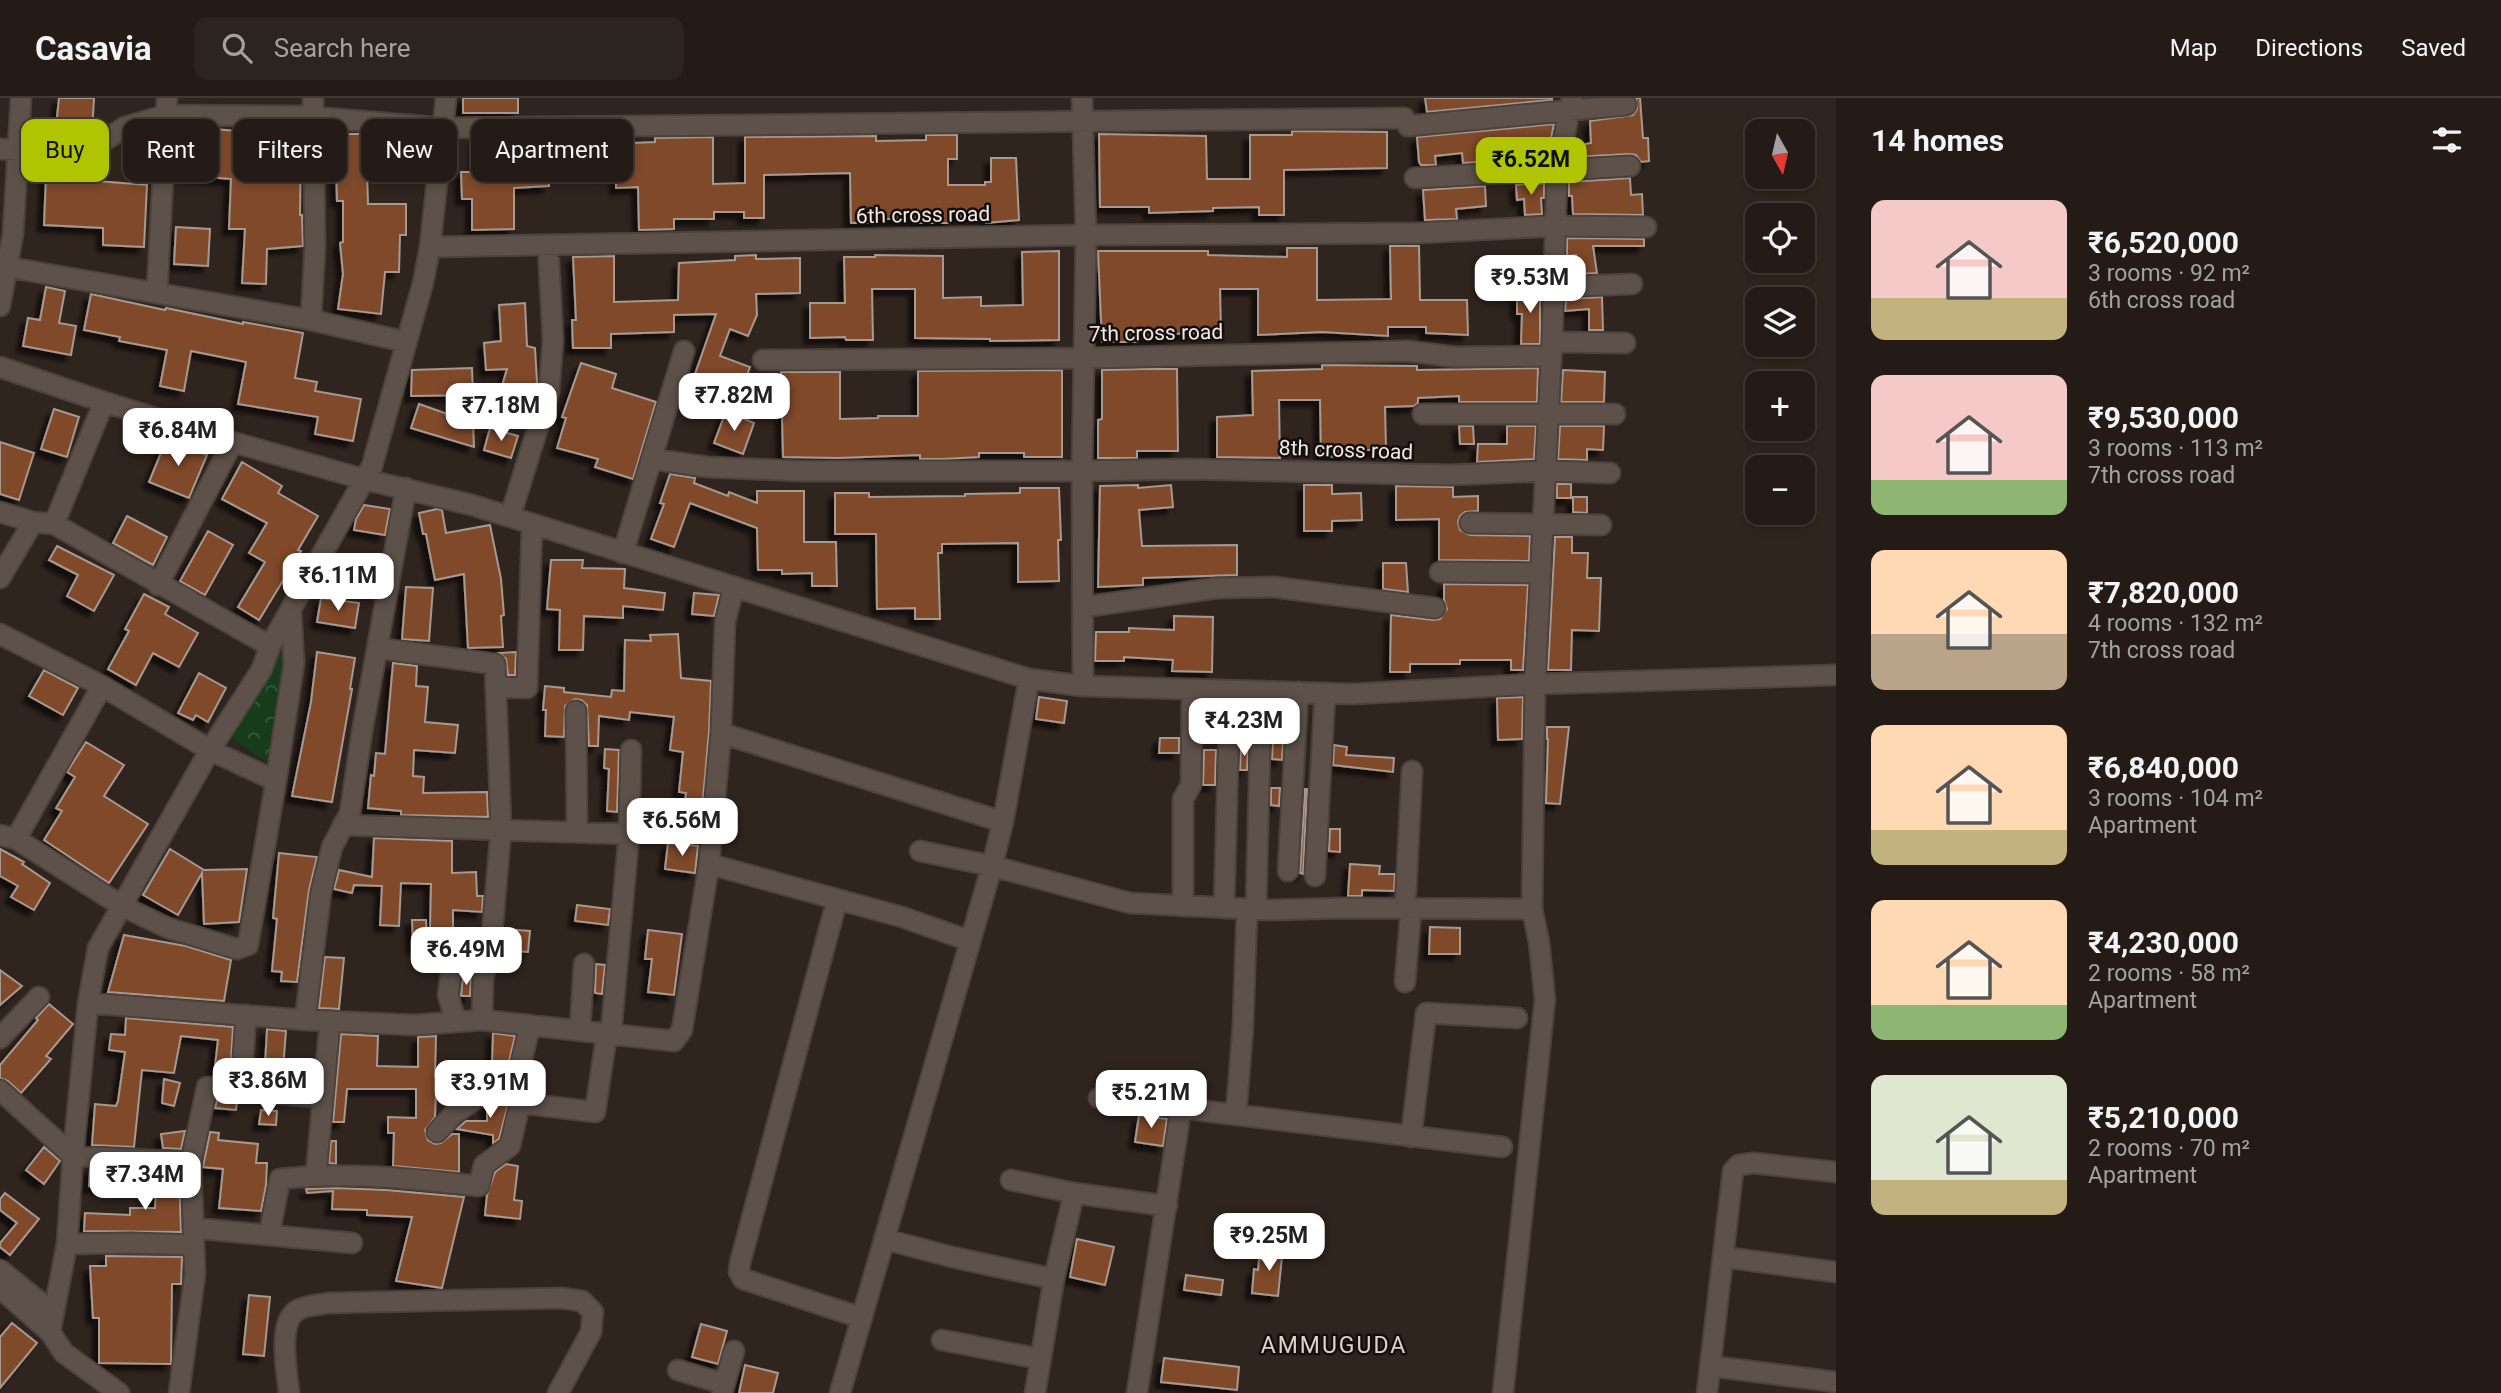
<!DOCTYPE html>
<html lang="en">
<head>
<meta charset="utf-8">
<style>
  :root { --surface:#241b16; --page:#2c241f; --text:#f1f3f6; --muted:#a3a1a1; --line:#413935; --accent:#b0c500 }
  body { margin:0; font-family:Roboto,sans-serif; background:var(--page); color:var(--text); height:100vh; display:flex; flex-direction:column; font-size:26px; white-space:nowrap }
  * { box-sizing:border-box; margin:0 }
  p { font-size:23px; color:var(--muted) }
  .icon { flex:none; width:38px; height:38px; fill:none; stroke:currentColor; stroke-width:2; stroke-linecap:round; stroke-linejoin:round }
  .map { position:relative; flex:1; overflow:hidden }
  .details { display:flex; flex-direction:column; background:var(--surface); width:665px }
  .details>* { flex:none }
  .banner { position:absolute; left:21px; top:21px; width:665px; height:63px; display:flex; gap:14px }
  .needle { width:46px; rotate:172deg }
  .buttons { position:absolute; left:1745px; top:21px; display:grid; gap:14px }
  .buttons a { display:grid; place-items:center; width:70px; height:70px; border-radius:14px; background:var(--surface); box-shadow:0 4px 10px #0003,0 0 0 2px var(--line); font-size:35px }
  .price { position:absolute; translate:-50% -60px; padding:0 16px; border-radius:14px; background:#fff; color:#222; font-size:23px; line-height:46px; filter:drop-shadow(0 2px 4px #0008) }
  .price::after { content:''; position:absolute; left:50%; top:42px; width:21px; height:16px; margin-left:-10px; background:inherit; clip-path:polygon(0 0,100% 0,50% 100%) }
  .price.selected { background:var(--accent); color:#111 }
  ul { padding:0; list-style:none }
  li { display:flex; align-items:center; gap:21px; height:175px; padding:0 35px }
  li span { display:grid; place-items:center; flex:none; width:196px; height:140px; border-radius:14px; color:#555 }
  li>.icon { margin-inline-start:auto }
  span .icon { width:84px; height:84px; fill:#fffc; stroke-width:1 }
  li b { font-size:30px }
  h2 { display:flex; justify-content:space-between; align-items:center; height:84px; padding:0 35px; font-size:30px }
  .chip { padding:0 24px; border-radius:14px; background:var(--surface); box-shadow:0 4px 10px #0003,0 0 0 2px var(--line); font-size:24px; line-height:63px }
  .chip.selected { background:var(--accent); color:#111 }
  header { display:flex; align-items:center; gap:42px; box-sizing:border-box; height:98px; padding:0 35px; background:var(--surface); border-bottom:2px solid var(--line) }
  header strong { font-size:33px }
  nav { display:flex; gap:38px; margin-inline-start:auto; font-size:24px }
  .search { width:490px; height:63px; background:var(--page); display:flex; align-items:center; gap:18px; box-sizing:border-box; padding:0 24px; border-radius:14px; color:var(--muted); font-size:26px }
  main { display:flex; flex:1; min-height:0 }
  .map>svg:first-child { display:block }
</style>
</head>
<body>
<header>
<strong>Casavia</strong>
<div class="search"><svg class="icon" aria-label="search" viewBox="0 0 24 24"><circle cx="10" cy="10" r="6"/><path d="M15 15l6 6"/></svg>Search here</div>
<nav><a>Map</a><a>Directions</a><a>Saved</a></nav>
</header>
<main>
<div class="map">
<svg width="1836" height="1295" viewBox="0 0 1836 1295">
  <defs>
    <pattern id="park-crowns" width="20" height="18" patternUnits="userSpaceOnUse" patternTransform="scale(1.75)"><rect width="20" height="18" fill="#163c1b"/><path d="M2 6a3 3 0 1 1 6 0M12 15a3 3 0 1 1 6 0" fill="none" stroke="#38583c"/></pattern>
    <filter id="shadow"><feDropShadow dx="-6" dy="6" stdDeviation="2" flood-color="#0009"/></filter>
  </defs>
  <rect width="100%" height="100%" fill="#30241e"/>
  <!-- park -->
  <path fill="url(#park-crowns)" d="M286,543l1,21 -16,103 -41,-28z"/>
  <!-- building -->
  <path fill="#7f4a2c" stroke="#a79890" stroke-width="2" filter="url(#shadow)" d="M59,0h35l-2,36 -6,4 -31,-2z
    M463,0h55v15h-55z
    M1425,0h127v2l-125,12z
    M1636,0h4l3,40h5l1,23 -8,1 -5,-7 -7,-1 -57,3 3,-11 16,-3 -1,-22 43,-6 4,-6z
    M1554,26l-7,34 -84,5 -1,-10 -27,3 1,9h-15l-2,-3 -2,-25z
    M215,31l86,8 -1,78h2l1,31 -36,3 -1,35 -24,-1 3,-54h-16l2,-50 -50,-4 2,-44 32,2z
    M1292,33l95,1v36l-103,2v45h-25v-8l-46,1v3l-64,2v-6h-49l-1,-73 107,2 1,43h43v-44h42z
    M335,36h31l2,70h38v31h-6l-1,37h-14l-4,42 -43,-5 5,-35 -3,-31 3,-1v-41h-6z
    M926,37h31v24h-9v26h37v-3h6v-24h25l3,62 -33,3v-7l-37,1v6h-32v-4h-39v4h-27l-1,-50 -86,2v43h-20v-6h-30v7h-40v10l-35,1 -1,-43 -22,1v-13h-16v-11h-52l1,22 -35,2v41l-42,1v-31h-10l-1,-27h15l-1,-32h40v8l44,-3v-3h24v3l72,-3v-4l58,-1v47l32,-1v-46l131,-1v5l50,-1z
    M46,79l101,8 -3,62 -41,-2v-17l-59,-3z
    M1630,80l1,17 11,-1 1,21 -70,-1 -1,-18h-3v-14z
    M1544,85v15h-3l1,16 -17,1 -1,-16 -7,1 -1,-15z
    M1485,88l1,20 -30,3 1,10 -32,1 -2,-30z
    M176,129l34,2 -2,37 -34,-2z
    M1567,140l77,1v7h-51l4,27 -18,1 -3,-19 -9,1z
    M1390,148h29l1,54h47l1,35 -42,-2v-6h-38v9l-66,-4 -64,3v-46h-38l1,43 -50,2v3l-33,1v4h-36l-4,-91h110v4l79,2v-9h30v52l74,-1z
    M1059,153v89l-69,1v-2l-75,-1v-49h-43l1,51h-27l-1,-3 -35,1v-35h35l-1,-46h31v-2l68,1v42l38,-1v9l42,-1 -1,-53z
    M756,157v4l44,-1v35l-44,1 1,21 -9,21 -18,-7 -10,27 30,11 -8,22 -47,-15 21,-60 -42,1v17l-63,2v14h-38l-1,-28h4l-3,-63 41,-1v46l64,-2 1,-37 56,-3v-4z
    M46,189l19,4 -6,32 17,3 -5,29 -48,-9 5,-28 12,2z
    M1517,190h23v56h-19l1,-30h-5z
    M91,196l74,16 1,-2 77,16v-2l60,11 -8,45 22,4 -2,9 46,8 -8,42 -38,-7 3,-17 -80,-13 8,-42 -55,-11 -7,40 -24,-5 7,-36 -48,-9 1,-4 -36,-7z
    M1602,199l1,33h-14v-21l-24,2 1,-12z
    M525,205l2,43 8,2 2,34 -7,26 -32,-9 9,-30 -21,1 -2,-27 17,-2 -2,-36z
    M581,265l35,11 -4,14 44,14 -23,77 -38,-12 3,-8 -41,-11 9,-30 -4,-1z
    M1322,267l95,1v4l121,-2 -1,34h-78v-6l-41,2v5l-4,3 -29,1 1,43h-38v6l-27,1 -1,-57h-41l1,58 -63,-1v-40l36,-2 -1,-44 70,-2z
    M472,270l1,27 -62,1 1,-26z
    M1142,271h35l1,82h-41v7h-39v-38l4,-1v-49z
    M1062,272v87h-38v-4h-45v4l-36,2h-23v-4l-82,3 -55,-1 -2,-85h59v47l38,-1v-2h40v-45z
    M1563,272l42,2 -1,30h-43z
    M419,306l54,19 1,24 -63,-19z
    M54,311l25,8 -12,40 -26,-8z
    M726,313l28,12 -11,31 -29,-11z
    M1459,328h14l1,18h-14z
    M1507,328h29l-2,33 -57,3 1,-18h29z
    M1560,328h44l-1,24 -16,-1v11l-29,-1z
    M490,330l28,8 -7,22 -27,-8z
    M167,340l40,17 -18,43 -40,-16z
    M0,344l34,11 -15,47 -19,-6z
    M242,364l40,24 -4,7 40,23 -20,34 3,1 -42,69 -21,-13 27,-45 -16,-9 18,-30 -45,-24z
    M670,376l25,4 -1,5 34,13 1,-4 28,11v-12h47v51h32l1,44h-25v-13l-30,1v-4h-24l-1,-42 -67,-25 -16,44 -23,-8 13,-35 -4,-1z
    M1557,386h14v14h-14z
    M1138,387v3l33,-3 2,22 -34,3 3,36 95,-1v30l-94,3v7l-45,2 2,-101z
    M1304,387h28v9l29,-1 1,27 -30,1v10h-28z
    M1396,388l57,1v10l25,-1v15l-13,1 -5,4 -2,6 2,8 10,5 60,1 -1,25 -90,-1v-41l-43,1z
    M1020,390h39l2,52h-3l1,41 -41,1v-39l-76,1v9h-4l2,66h-25v-11l-38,1 -1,-75h-41v-41h34v4l96,-1v-2l55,-1z
    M1573,399h14v16l-14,-1z
    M364,407l26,4 -5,26 -31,-5 2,-11z
    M437,411l5,1 4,23 44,-8 11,54 3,36 -3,1 2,31 -35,1 -4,-74 -29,6 -9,-46h-3l-4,-21z
    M127,418l40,21 -14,28 -40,-22z
    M208,433l25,14 -28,50 -25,-14z
    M1555,439h17v16h16l-1,25h14l-2,53 -27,-1 -1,40h-23z
    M57,448l57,29 -20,36 -27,-15 11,-21 -29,-15z
    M551,462h32l-1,8 43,1 -1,19 41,5 -2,17 -40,-4v12l-39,-2 -1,34h-24l1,-40 -13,-1z
    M1383,465h23l2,29 -25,-3z
    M1444,486l84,1 -5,85h-12v-10h-51v4h-50v8h-20l1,-57 42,5 7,-1 7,-10 -3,-9z
    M406,489l27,1 -4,53 -27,-2z
    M694,495l25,2 -5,21 -22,-2z
    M144,496l25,13 -4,7 33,19 -19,34 -26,-14 -17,32 -28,-16 21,-38 -4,-2z
    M321,500l38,5 -4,25 -38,-6z
    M1174,518l39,1 -1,55 -40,-1 1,-11 -49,-3v4h-29l1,-29h33v-4l45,2z
    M678,536l3,44 30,3 -2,51 -8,89 -18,-2 3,-26 -7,-1 4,-40 -13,-2 4,-33 -44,-5 -1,8 -30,-4 -1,30h-9l-2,-41 -6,-5 -6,-1 -10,7 -1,31 -19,-1 1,-26h-3l2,-24 19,2v4l47,5 1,-7 12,1 1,-51 26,1 -1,-6z
    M317,554l38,6 -5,31h2l-20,113 -40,-6 19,-94z
    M516,554l-1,23h-7l-2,-16 -7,-6z
    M393,565l24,3 -1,20 12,1 -3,35 33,3 -3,28 -41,-3 -1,26 11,1 -1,16 64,-1 1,25 -87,-2v-4l-33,-3 3,-33 3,1 2,-23 9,1z
    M44,572l34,18 -15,27 -34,-19z
    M199,575l27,15 -18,34 -12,-7 -3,5 -15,-7z
    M1039,599l28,4 -3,22 -28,-4z
    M1523,599l-1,42 -24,1 -1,-42z
    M1275,609h10l-3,53 -10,-1z
    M1547,629h22l-9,77 -14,-1 2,-64h-1z
    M1160,640h19v15h-20z
    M86,644l38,23 -20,31 44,28 -39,59 -65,-43 18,-29 -6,-3 19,-31 -8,-5z
    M1334,647l13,2 -1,8 48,3 -1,14 -60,-7z
    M1241,648h7l-1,24h-7z
    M605,651l14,1 -2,62 -10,-1 2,-42 -5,-1z
    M1204,652h12l-1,35h-12z
    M1271,690h9l-1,18 -8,-1z
    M1305,691h2l-4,85 -3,-1z
    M1330,731h10v23l-11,-1z
    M374,740l78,3v32l24,-1 1,24h6l-1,16 -29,-2v18l-23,2 1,-46 -30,-1 -2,43 -19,-1 2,-39 -28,-1 -2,8 -18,-4 5,-19 33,7z
    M668,745l30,3 -3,27 -30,-4z
    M0,751l24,13 -2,2 28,19 -16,27 -23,-13 7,-11 -18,-10z
    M170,751l34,21 43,-1 -8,53 -35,2 -2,-51 -24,42 -35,-20z
    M279,755l38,4 -8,33 -12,92 -16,-1 1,-9 -10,-1 5,-52 -4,-1z
    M1350,766l30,2 -1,8h16l-1,17 -32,-1v6h-14z
    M577,807l33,4 -2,16 -33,-4z
    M412,822h14l1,27h-14z
    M1430,829l30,1v26h-31z
    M505,831l25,2 -2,21 -26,-2z
    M648,832l34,4 -8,61 -26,-3 4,-33h-7z
    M124,837l62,11 45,14 -7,41 -116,-9z
    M325,859l19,1 -5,51 -20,-1z
    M596,866l9,1 -3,29 -7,-1z
    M0,872l22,16 -22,19z
    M463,879h8l-1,19h-9z
    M49,906l24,20 -27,32 5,3 -30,34 -13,-12 -8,-3v-13l38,-45 -2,-2z
    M126,920l107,9 -3,50 -16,-2 4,-35 -37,-4 -7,37 -32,-3 -8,77 -42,-2 3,-41 21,2 2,-5 7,-49 -16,-2 2,-16 14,1z
    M267,931l19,2 -3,38 30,4 -1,12 -58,-6 1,-15 10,1z
    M493,935l22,3 -6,25 -5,4 -12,-1z
    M341,936l37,2 -1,30 41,1v-30l18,-1 -1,40 41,2v6l-16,11 -24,-1 -1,23 -10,13 3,10 7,4 6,-1 11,-9h7v38l-66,-6 1,-33h-6v-16l28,1v-29h-69l-3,33h-11z
    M164,981l16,4 -6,23 -12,-3z
    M500,999h10l-11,42 -6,4v-8l-36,-6 9,-8h21v-15z
    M217,1002l20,2 -1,8 -21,-2z
    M261,1012l16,1 -1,14 -17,-1z
    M1139,1017l28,4 -4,27 -28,-4z
    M185,1033l-4,18 -18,-1 -2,-14z
    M210,1034l9,1 -1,7 40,4 -2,19h11l-1,22 -5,26 -42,-3 4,-39 -20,-2z
    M331,1043h5v23l-7,-1z
    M44,1049l16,14 -16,23 -18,-14z
    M506,1066l12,2 -4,34 8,1 -2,18 -35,-4 2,-20 8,-23z
    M90,1071l40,2 -1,18 -40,-3z
    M157,1075l22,1 2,58 -97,-1 1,-18 45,2v-7h25z
    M335,1090l51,2 78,7 -22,91 -46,-7 16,-64 -45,-2v-5l-35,-1 1,-18 -26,2 -1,-4z
    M5,1095l34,26 -29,36 -10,-8v-4l17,-20 -17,-13v-11z
    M1077,1141l37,8 -9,38 -35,-8z
    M1268,1147l15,2 -5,49 -26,-3 2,-24 4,1 1,-11 7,1z
    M106,1158l76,1 -1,27h-9l-1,80 -72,-1v-45h-6l-3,-52h16z
    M1186,1177l37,5 -2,15 -37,-5z
    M249,1197l21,2 -6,59 -21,-2z
    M12,1225l25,20 -37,45v-51z
    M701,1226l26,7 -9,33 -26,-7z
    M1164,1260l75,9 -2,23 -76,-8z
    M745,1267l33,8 -5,20h-34z"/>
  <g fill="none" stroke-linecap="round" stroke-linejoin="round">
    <!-- minor casing -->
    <g stroke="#4c423d" stroke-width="23">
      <path id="minor" d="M1082,0l4,137 -4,236 1,215
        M0,51l82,6 43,-28 41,-12 135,1 143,12 960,-10 4,8 218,-21
        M1415,80l215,-12
        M430,149l656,-12 331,-2 139,-7 90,1
        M7,169l304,53 95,22
        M1552,189l80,-3
        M157,195l10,-195
        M0,208l13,-72 8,-136
        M311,222l4,-75 -2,-147
        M1552,244l73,1
        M763,262l322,-2 323,-7 47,6 95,-1
        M0,269l104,35 125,39 134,38 109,26 557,174 54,7 270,8 182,-10 301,-9
        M1423,316h192
        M652,361l55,8 94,4h281l106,-2 262,6 96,-4 64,2
        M0,414l33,10 21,2 216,122
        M510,419l39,-125 4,-52 -5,-94
        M1470,425l131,2
        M54,426l50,-122
        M623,455l61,-202
        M1440,474l99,1
        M0,480l33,-56
        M158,487l70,-134 1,-10
        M1084,509l133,-19 57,-1 161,21
        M0,536l102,52 108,64 66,31 -28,164 -11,4 -69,-21 -46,-22 -106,-67 -16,-4
        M377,550l118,16 6,165 -9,105 -9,46 -1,40
        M496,589l31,1 5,-164
        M576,613l1,120
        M721,635l282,89
        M1261,641l2,-48
        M276,683l18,-118 -3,-53
        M343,727l286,9
        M16,741l86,-153
        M920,753l72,15 138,37 141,7 71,-2 190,1
        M709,766l193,53 68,24
        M1288,773l10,-179
        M1315,778l10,-183
        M837,802l-97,363 -1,9 4,7 119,39
        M1183,808v-107l8,-14 1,-96
        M1224,810l6,-218
        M1256,811l4,-164
        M1405,811l7,-138
        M450,842l2,26 -4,29 8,27
        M1405,884l6,-73
        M88,905l217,17 109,5 68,-5 192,21 8,-11 27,-166 12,-131 4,-111 9,-35
        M305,922l16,-128 11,-45 18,-34 12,-81 44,-244
        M580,932l4,-66
        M611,935l18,-199 2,-84
        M0,940l39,-41
        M241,991l5,-74
        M0,992l73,66 118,6
        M1099,1000l89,11
        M1236,1016l7,-88 4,-117
        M437,1034l17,-18 66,-46 10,-43
        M1411,1039l15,-124 91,5
        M316,1077l14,-154
        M1011,1082l63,13
        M193,1130l159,15
        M269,1137l11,-56c66,-8 133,0 199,7l5,-21 26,-19 10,-43 75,9 12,-79
        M884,1141l68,18 102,22 20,-86 93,13
        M67,1146l64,-1 63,2
        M1723,1159l113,15
        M0,1172l53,43
        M0,1190l50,44 14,21 55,40
        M50,1234l17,-88 6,-88 15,-153 10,-55 112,-198 52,-81 8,-23 102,-180 51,-183 7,-36 16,-149
        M942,1242l99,19
        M1710,1268l126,16
        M678,1272l46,14
        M179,1295l16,-119 -4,-112 16,-75 115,11
        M289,1295c-2,-21 -13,-75 11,-84 8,-4 19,-4 28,-6l233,-5 21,3 11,11 -2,20 -33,61
        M722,1295l12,-42
        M840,1295l152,-527 11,-44 26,-143
        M1035,1295l19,-114
        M1137,1295l41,-265 2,-13 8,-6 314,38
        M1503,1295l42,-394 -6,-57 -7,-33 3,-225 17,-342 5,-171 15,-72
        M1707,1295l26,-222 6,-6 14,-2 83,9"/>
    </g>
    <!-- minor -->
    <use href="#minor" stroke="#5e514a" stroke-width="19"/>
  </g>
  <g text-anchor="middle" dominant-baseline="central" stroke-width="5" stroke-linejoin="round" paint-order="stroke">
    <!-- street labels -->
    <g font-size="21" fill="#f2e9e5" stroke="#140f0c">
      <text transform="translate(923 117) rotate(-1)">6th cross road</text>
      <text transform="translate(1156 235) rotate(-1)">7th cross road</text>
      <text transform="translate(1346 352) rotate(2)">8th cross road</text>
    </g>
    <!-- neighbourhood labels -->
    <g font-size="23" letter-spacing="2" fill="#e1d1c9" stroke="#140f0c">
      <text x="1334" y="1247">AMMUGUDA</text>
    </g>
  </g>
</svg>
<div class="buttons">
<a><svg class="needle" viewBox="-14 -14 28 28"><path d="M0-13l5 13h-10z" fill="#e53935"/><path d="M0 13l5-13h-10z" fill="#a3a1a1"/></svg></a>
<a><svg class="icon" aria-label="locate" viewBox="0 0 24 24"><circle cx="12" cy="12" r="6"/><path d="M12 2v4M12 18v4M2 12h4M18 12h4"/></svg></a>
<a><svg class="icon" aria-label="layers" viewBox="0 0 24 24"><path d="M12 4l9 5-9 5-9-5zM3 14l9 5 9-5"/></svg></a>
<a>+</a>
<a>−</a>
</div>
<b class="price selected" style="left:1531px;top:99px">₹6.52M</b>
<b class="price" style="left:1530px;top:217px">₹9.53M</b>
<b class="price" style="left:734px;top:335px">₹7.82M</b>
<b class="price" style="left:501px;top:345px">₹7.18M</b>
<b class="price" style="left:178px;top:370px">₹6.84M</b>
<b class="price" style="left:338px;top:515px">₹6.11M</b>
<b class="price" style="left:1244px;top:660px">₹4.23M</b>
<b class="price" style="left:682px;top:760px">₹6.56M</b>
<b class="price" style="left:466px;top:889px">₹6.49M</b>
<b class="price" style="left:268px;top:1020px">₹3.86M</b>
<b class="price" style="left:490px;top:1022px">₹3.91M</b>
<b class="price" style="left:1151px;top:1032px">₹5.21M</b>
<b class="price" style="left:145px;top:1114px">₹7.34M</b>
<b class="price" style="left:1269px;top:1175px">₹9.25M</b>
<div class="banner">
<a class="chip selected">Buy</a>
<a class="chip">Rent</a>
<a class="chip">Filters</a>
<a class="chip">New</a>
<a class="chip">Apartment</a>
</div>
</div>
<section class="details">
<h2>14 homes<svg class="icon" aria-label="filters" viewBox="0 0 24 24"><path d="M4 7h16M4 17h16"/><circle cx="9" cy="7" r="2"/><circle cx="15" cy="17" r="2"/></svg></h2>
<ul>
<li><span style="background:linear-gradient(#f6c9c9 70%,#c2b280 0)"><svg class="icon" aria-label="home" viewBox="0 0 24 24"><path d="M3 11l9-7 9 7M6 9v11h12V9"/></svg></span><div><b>₹6,520,000</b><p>3 rooms · 92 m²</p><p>6th cross road</p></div></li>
<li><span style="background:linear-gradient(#f6c9c9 75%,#8fb573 0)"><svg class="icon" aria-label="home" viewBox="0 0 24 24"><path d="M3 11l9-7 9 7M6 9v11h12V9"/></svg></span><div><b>₹9,530,000</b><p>3 rooms · 113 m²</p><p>7th cross road</p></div></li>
<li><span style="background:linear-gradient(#ffd9b3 60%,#b9a48a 0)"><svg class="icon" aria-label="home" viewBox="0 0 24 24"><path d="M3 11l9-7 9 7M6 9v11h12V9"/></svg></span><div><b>₹7,820,000</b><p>4 rooms · 132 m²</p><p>7th cross road</p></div></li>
<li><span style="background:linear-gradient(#ffd9b3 75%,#c2b280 0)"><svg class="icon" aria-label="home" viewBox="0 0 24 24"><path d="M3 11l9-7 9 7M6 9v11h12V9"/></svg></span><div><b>₹6,840,000</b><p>3 rooms · 104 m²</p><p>Apartment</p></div></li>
<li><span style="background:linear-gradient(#ffd9b3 75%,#8fb573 0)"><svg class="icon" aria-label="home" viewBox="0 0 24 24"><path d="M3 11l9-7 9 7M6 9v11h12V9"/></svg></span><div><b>₹4,230,000</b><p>2 rooms · 58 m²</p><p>Apartment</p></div></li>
<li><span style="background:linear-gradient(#dfe7d0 75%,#c2b280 0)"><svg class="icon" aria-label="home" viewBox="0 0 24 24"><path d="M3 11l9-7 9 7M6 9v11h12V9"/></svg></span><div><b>₹5,210,000</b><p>2 rooms · 70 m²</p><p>Apartment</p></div></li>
</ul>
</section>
</main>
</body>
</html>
